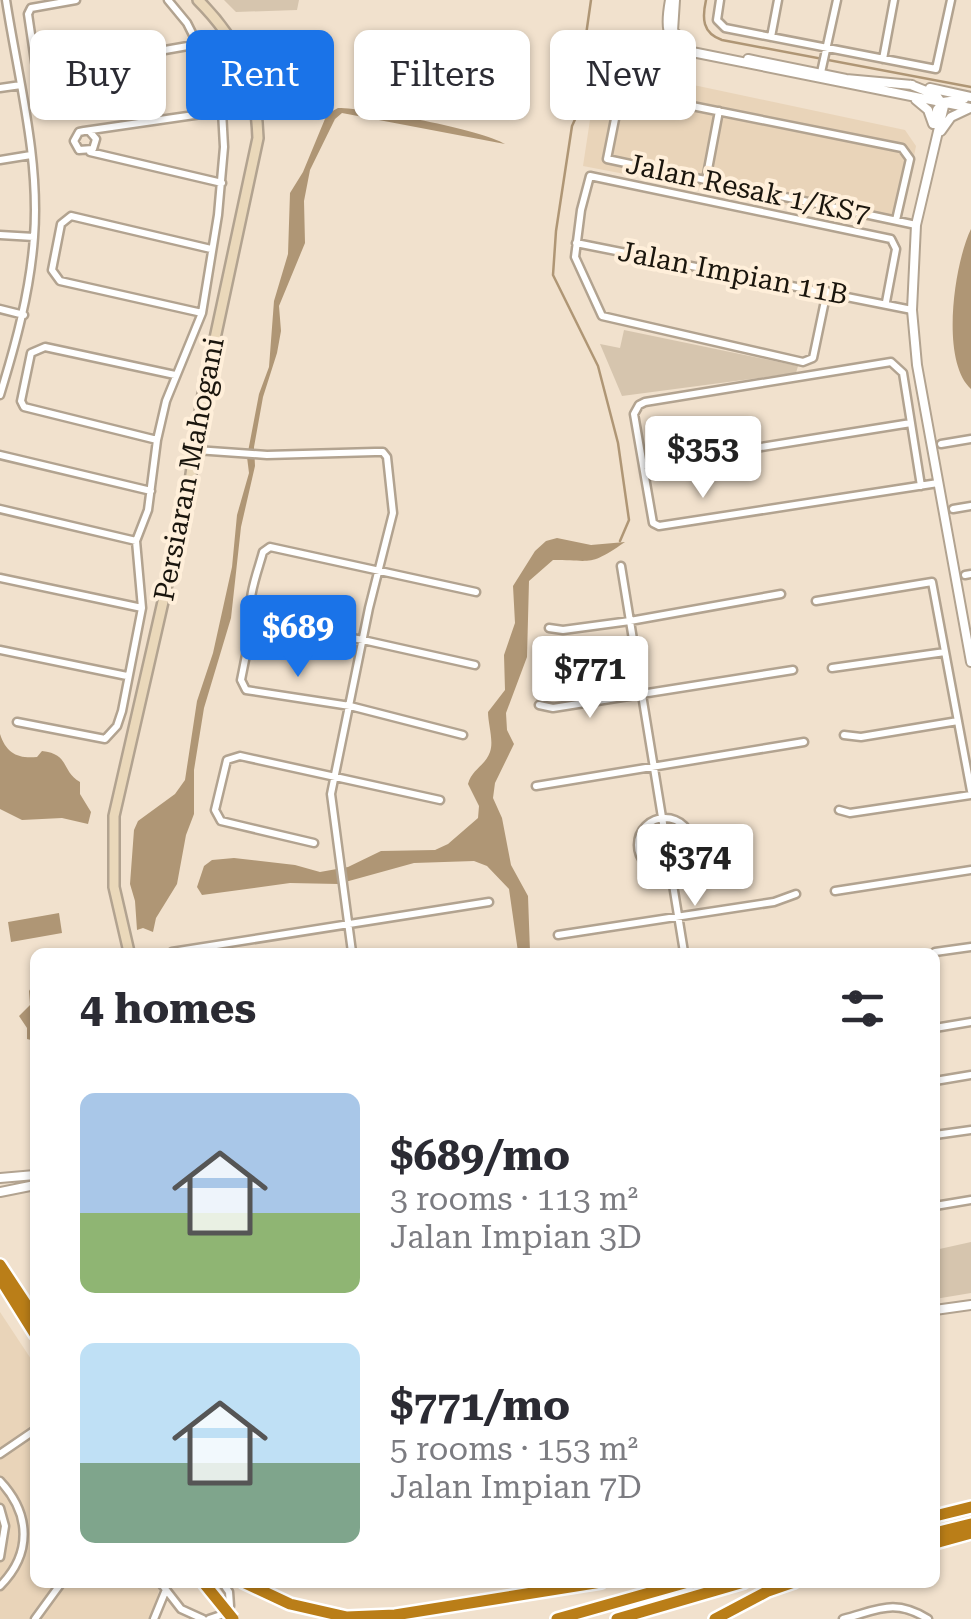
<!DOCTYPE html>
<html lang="en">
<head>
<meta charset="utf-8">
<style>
  :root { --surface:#fff; --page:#f7f7f7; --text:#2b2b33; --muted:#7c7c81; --accent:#1a73e8 }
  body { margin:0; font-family:"Roboto Serif",serif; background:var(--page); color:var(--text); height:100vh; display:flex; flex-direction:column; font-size:38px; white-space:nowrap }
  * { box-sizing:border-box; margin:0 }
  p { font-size:32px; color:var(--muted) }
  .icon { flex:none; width:55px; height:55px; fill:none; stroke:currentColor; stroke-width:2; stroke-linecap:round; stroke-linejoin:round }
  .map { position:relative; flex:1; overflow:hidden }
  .side { position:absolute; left:30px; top:948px; width:910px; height:640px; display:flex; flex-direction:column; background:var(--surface); border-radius:15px; box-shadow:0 2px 8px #0004 }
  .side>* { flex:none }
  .guide { position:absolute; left:30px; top:30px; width:912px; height:90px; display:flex; gap:20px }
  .price { position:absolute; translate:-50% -85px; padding:0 22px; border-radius:10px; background:#fff; color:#222; font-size:32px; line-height:65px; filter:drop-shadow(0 2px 5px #0008) }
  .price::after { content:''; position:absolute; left:50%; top:60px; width:30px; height:22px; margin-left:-15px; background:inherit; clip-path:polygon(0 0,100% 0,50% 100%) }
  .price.current { background:var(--accent); color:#fff }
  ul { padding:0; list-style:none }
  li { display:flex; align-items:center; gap:30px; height:250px; padding:0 50px }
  li span { display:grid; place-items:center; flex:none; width:280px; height:200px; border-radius:15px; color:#555 }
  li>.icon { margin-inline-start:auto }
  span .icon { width:120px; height:120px; fill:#fffc; stroke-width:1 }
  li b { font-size:42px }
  h2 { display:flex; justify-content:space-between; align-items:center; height:120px; padding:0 50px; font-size:42px }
  .pill { padding:0 35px; border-radius:15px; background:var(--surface); box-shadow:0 2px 8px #0004; font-size:35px; line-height:90px }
  .pill.current { background:var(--accent); color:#fff }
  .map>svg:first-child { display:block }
</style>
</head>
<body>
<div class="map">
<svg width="971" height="1619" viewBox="0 0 971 1619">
  <rect width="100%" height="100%" fill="#f1e1cd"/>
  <!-- built -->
  <path fill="#e9d4b9" d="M623,70l282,60 11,16 -16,81 -317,-61 12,-79 15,-13z
    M0,1312l35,53v217l126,1 -10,36h-151z"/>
  <!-- green -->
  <path fill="#d6c5ae" d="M224,0h75l-2,10 -61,2z
    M624,330l174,36 -2,7 -174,23 -22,-52 20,4z
    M971,1242v51l-36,6v-49z"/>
  <!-- water -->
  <path fill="#af9675" d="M338,108c30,0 145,22 167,36l-163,-31 -7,6 -25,51 -6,31 1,42 -26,63 2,25 -4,22 -14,44 -9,50 1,19 -14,61 -10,91 -27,90 -10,62v44l-8,21 -9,49 -21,34 -3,14 -10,-4 -6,2 -2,-29 -5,-17 4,-54 4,-9 37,-27 10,-14 12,-79 16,-48 19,-86 5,-52 12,-42 -2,-16 12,-63 10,-27 5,-66 14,-47 2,-61 13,-21 24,-58z
    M971,229v160c-31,-28 -17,-125 0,-160z
    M557,538l34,7 34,-3c-36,25 -33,18 -72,18l-24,21 -2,76 -21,56 1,17 7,14 -19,39 -2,15 9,20 9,47 17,31 2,56h-12l-9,-63 -22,-23 -13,-5 -60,2 -76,21 -48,-1 -88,12 -5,-8 7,-21 8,-6 22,-2 61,7 25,7 28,-5 33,-16 54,-1 13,-6 30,-26 1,-12 -11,-22c4,-15 17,-18 22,-32 4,-11 -2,-28 -2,-40l17,-22 -1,-35 11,-32 -2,-37 22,-35 11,-10z
    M0,734c6,19 18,25 37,23l5,-6c28,3 19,20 38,31v12l11,18 -3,12 -26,-6 -40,2 -22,-11z
    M59,913l3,20 -51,9 -3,-20z
    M35,960v81l-8,-2v-11l-8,-12 11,-11 -1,-14 5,-8 -4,-15z"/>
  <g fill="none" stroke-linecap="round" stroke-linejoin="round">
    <!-- stream -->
    <path stroke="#af9675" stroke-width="2.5" d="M591,0l-12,84 5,16 -12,26 -16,105 -3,44 45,91 20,77 11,77 -9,21
      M706,0c-4,18 -4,33 16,40l249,47"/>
    <!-- minor casing -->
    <g stroke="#b2a390" stroke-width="11">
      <path id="minor" d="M76,0l-45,8 -3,6 8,54 10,3 153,-27
        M720,0l-3,20 8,8 211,41 15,-69
        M771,37l7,-37
        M883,59l11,-59
        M820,77l17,-77
        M0,88l21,-3
        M90,132l6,7 -3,10 -14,1 -5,-9 5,-9 5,-1 138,-20
        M90,152l132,31
        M0,160l31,-5
        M706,180l13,-69
        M896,220l14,-61 -8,-11 -270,-54 -8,2 -6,8 -11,55 309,66
        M0,235l34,2
        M576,243l336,67
        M827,291l-14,67 -10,4 -201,-46 -27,-59 6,-47 9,-34 301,63 5,10 -10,53
        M0,309l24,6
        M202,313l-142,-32 -8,-11 9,-46 10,-8 140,33
        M0,395c16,-52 30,-103 34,-158 6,-79 -16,-159 -28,-237
        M157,440l-133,-33 -3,-6 10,-48 14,-6 130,28
        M941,444l30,-5
        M196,450l71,5 108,-3h8l4,5 6,56 -24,95 -38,186 21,158
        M0,455l151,36
        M643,466l268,-43
        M921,486l-18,-113 -12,-11 -246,40 -6,3 -5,9 19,109 6,3 253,-39 26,-4
        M0,509l136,32
        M953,509l18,-3
        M621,566l63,386
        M965,575l6,-1
        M0,578l142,30
        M816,601l116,-19 39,209
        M253,620l110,20 112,25
        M549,628l14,2 67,-9 151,-27
        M0,650l127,26
        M832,668l113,-16
        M539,705l14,3 240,-38
        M17,722l88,17 12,-13 5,-15 20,-103 -6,-67 12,-31 9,-70 9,-39 36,-88 16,-98 6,-68 -2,-36 -10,-38 -25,-50 -19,-23
        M463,735l-113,-29 -104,-16 -5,-10 12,-60c-8,-18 5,-49 10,-68l7,-5 206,45
        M844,735l17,2 97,-16
        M536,786l268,-44
        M839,810l11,3 121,-18
        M638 845a27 27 0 1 1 54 0a27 27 0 1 1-54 0Z
        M314,843l-93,-22 -6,-11 12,-50 13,-4 200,44
        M835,891l136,-21
        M558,935l216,-33 22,-8
        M172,952l317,-50
        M935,952l36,-5
        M935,1028l36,-6
        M935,1081l36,-6
        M935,1135l36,-5
        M935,1206l36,-6
        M0,1454l35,-24
        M0,1481c31,33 32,73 0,105
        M0,1508l5,18 -5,31
        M160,1582l21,27 22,10
        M297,1582h44
        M35,1619l27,-37
        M154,1619l11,-27
        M209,1619l15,-5 6,-8 -1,-14 -7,-10
        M843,1619c35,-9 51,-21 85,0"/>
    </g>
    <!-- tertiary casing -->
    <g stroke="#b2a390" stroke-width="12">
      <path id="tertiary" d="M670,0c-4,22 -6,41 17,51l284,57
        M675,0l-2,31 17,16
        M748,59l98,20 66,6
        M911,85l25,10 8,11 -28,119 -4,85 5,55 54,297
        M930,88l41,9
        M916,100l12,10 5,14
        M936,124l1,-14 6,-8 21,-3
        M941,131l10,-14 17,-8
        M0,1178l35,-3
        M0,1192l35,-7
        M935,1310l36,-5"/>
    </g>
    <!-- secondary casing -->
    <g stroke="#b2a390" stroke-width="14">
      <path id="secondary" d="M129,952l-15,-65v-71l75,-328 13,-89 56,-261c-2,-58 -19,-97 -60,-138"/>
    </g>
    <!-- motorway casing -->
    <g stroke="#fff" stroke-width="16">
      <path id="motorway" d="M0,1265l35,53
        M0,1278l35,56
        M935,1516l36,-9
        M935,1533l36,-9
        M935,1543l36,-10
        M243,1582l47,22 57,13 48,-2 206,-33
        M557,1619l131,-37
        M617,1619l127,-37
        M715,1619l53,-28 26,-9"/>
    </g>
    <!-- minor -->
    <use href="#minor" stroke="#fff" stroke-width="6"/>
    <!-- tertiary -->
    <use href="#tertiary" stroke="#fff" stroke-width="8"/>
    <!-- secondary -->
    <use href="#secondary" stroke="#ead8ba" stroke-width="9"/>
    <!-- motorway -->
    <use href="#motorway" stroke="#ba7e18" stroke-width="11"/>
    <!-- motorway-bridge casing -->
    <g stroke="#fff" stroke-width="16" stroke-linecap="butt">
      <path id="motorway-bridge" d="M203,1582l30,37"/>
    </g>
    <!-- motorway-bridge -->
    <use href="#motorway-bridge" stroke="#ba7e18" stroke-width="11"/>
  </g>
  <g text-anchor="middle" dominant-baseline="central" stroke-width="8" stroke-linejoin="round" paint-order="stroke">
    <!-- street labels -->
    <g font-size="28" fill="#1a150d" stroke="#ffefda">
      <text transform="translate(748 189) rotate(12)">Jalan Resak 1/KS7</text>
      <text transform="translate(733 273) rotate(11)">Jalan Impian 11B</text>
      <text transform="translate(189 469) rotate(-79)">Persiaran Mahogani</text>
    </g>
  </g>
</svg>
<b class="price" style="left:703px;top:501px">$353</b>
<b class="price current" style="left:298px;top:680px">$689</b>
<b class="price" style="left:590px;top:721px">$771</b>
<b class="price" style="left:695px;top:909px">$374</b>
<div class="guide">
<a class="pill">Buy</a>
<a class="pill current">Rent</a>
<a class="pill">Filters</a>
<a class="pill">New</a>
</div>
<section class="side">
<h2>4 homes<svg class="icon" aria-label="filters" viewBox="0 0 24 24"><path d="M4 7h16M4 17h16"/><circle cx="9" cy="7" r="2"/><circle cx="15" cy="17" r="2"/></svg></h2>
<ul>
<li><span style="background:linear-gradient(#a9c7e8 60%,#8fb573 0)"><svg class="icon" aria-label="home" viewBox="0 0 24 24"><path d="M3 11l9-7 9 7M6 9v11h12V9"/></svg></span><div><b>$689/mo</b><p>3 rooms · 113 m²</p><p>Jalan Impian 3D</p></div></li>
<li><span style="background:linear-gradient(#bfe0f5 60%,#7fa58c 0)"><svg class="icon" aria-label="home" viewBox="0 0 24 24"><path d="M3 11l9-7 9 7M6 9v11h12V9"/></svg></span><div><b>$771/mo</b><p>5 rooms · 153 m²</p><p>Jalan Impian 7D</p></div></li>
</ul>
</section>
</div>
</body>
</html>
